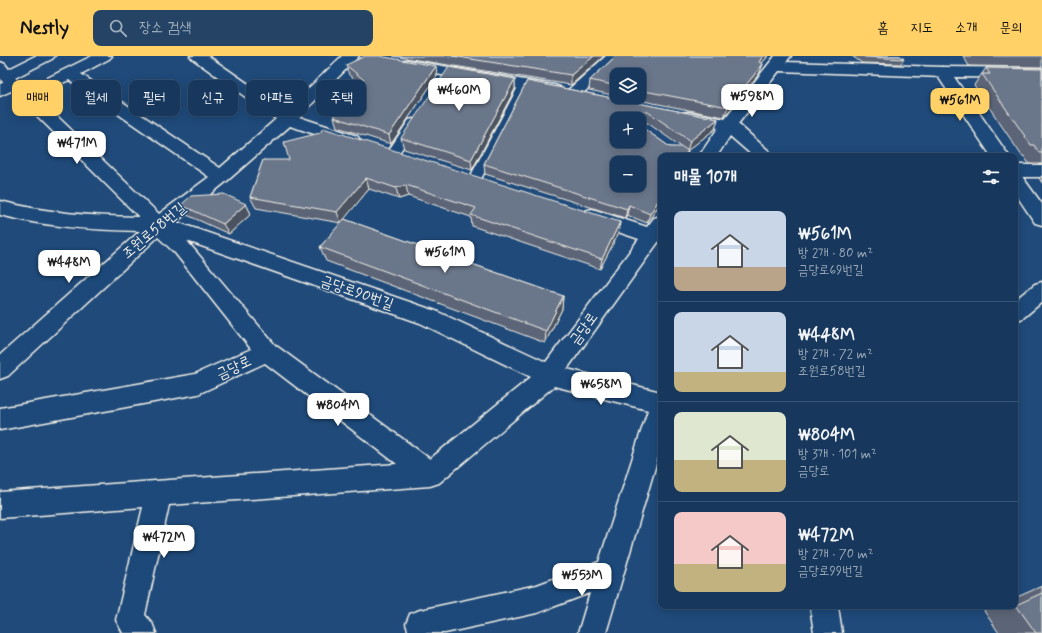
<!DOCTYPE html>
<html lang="ko">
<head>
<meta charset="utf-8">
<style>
  :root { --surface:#17385c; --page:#244365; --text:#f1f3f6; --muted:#9eacbb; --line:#365272; --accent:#ffd166 }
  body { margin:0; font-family:Mynerve,"Poor Story",sans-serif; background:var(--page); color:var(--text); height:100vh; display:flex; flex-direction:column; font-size:15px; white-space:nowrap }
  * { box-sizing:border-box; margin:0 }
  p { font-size:13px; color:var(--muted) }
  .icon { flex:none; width:22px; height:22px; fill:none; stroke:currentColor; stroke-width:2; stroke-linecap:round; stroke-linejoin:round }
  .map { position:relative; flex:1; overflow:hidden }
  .panel { position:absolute; left:658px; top:97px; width:360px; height:456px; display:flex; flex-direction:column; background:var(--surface); border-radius:8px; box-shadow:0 2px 10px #0003,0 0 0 1px var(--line) }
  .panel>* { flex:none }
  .guide { position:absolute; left:12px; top:24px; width:380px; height:36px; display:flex; gap:8px }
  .fabs { position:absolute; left:610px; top:12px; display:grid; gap:8px }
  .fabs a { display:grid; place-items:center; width:36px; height:36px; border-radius:8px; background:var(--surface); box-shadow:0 2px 10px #0003,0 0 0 1px var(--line); font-size:20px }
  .price { position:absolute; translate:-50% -34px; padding:0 9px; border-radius:8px; background:#fff; color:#222; font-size:13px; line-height:26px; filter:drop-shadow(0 1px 2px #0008) }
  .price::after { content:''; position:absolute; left:50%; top:24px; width:12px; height:9px; margin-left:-6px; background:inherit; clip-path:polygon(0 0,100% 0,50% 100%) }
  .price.on { background:var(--accent); color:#111 }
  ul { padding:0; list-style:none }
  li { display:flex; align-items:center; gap:12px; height:100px; padding:0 16px }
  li+li { border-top:1px solid var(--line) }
  li span { display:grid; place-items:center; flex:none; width:112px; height:80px; border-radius:8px; color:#555 }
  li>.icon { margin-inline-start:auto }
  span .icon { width:48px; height:48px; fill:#fffc; stroke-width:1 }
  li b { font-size:17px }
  h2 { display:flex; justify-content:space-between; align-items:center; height:48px; padding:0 16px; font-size:17px }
  .pill { padding:0 14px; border-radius:8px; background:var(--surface); box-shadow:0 2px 10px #0003,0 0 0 1px var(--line); font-size:14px; line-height:36px }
  .pill.on { background:var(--accent); color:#111 }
  header { display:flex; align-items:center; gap:24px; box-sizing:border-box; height:56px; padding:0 20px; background:var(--accent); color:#111 }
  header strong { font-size:19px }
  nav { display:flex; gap:22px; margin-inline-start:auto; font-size:14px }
  .search { width:280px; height:36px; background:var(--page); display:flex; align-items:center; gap:10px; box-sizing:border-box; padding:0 14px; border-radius:8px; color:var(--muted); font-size:15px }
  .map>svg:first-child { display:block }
</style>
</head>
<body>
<header>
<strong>Nestly</strong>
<div class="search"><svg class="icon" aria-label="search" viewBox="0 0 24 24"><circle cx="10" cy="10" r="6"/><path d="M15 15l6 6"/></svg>장소 검색</div>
<nav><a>홈</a><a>지도</a><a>소개</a><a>문의</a></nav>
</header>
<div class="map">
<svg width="1042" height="577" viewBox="0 0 1042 577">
  <rect width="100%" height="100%" fill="#1f4a7a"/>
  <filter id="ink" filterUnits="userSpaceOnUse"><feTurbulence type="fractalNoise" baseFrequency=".025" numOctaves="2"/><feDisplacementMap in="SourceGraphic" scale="8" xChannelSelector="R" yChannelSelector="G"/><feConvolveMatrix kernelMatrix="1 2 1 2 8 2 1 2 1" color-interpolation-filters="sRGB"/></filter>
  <g filter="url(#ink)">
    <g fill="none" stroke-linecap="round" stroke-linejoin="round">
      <!-- lane casing -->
      <g stroke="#f4f1e8" stroke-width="3">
        <path id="lane" d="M524,26l5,3 -48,94 -2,3 -4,1 -4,-1 -2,-3 50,-94z
          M413,63l4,1 2,3 -22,33h-8l-2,-3 22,-33z"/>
      </g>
      <!-- street casing -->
      <g stroke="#f4f1e8" stroke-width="3">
        <path id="street" d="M35,0h20l-3,3 -39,20 5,2 9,7 65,-32h20l-3,3 -28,15 139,94 56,-49 -83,-60 -3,-3h18l78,54 56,-54h17l-60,61 58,19 3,4 -3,4 -6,2 -61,-20 -63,55 -51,41 260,89 110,51 93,-123 -54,-18 -2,-5 2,-5 7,-2 55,18 7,-9 7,-2v21l-2,4 -92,128 94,23v55l-55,186h-28l12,-40 -53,20 -92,20h-36l-3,-9 4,-10 10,-4 117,-25 62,-23 49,-152 -94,-24 -115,97 -9,3 -261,19 -24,110 7,8 4,10h-33l-7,-13 27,-113 -143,11v-26l397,-28 -132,-101 -67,31 -198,36v-22l195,-34 56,-25 -76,-96 -17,-16 -150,139 -8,3v-24l140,-124c-48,-1 -94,-4 -140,-16v-14c46,12 92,15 139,16l-119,-118 -9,-8 -11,5v-12l7,-3 -6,-2 -1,-2 1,-4zM69,24l140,97 -50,37 -123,-118zM187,185l233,82 111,54 -101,82 -155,-114z
          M606,0h17l-43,40 -6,2 -6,-2 -2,-3 2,-3z
          M775,0h16l-5,6 157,5 5,2 3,3 -3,3 -5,2 -164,-6 -41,53 32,28 3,4h-20l-23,-20 -13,20h-18l19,-28 -36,-7 -2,-4 2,-4 6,-1 37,7z
          M407,4l147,25 6,2 2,3 -2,3 -6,2 -152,-27 -3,-3 3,-3z
          M1015,109h27v12h-27z"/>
      </g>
      <!-- secondary casing -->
      <g stroke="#f4f1e8" stroke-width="3">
        <path id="secondary" d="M0,6l5,2 15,20 -2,3 -6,2 -6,-2 -6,-9z
          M943,11l99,1v10l-88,-1 55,79h-18l-56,-84 3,-3z
          M1015,117l6,2 21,29v21l-7,-2 -20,-30z
          M1042,226v20l-19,16 -8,3v-21l20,-16z
          M810,550h28l4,27h-28z"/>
      </g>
      <!-- lane -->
      <use href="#lane" fill="#1f4a7a" fill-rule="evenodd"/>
      <!-- street -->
      <use href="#street" fill="#1f4a7a" fill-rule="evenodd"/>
      <!-- secondary -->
      <use href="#secondary" fill="#1f4a7a" fill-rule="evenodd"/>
    </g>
    <!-- wall -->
    <path fill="#5c6577" stroke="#f4f1e8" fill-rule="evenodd" d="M393,0h211l-33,29z
      M616,0h152l-6,7 1,1 -4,10 -35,43 -101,-20h16v-22h-22v21l-28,-6 1,-10z
      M852,0h48l4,3 -3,5 -39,-1z
      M963,0h79v11l-73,-1z
      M346,9l91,11 -46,68 -54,-17 -3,-10 27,-32 -12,-10z
      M986,12l56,1v95h-13l-5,-8h-2l-48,-71z
      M515,23v10l-43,81 -68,-21 -3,-11z
      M527,25l191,38 -3,10 -27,21 -27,6v46l-14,21 -20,-8 -2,3 -140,-44 -1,-10zM640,65l6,1 37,26 -13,-1 -30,-21z
      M263,104l357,62 -2,12 -18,35 -128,-43 -1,-9 -63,-21 -9,3 -30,-10 -25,30 219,77 -1,13 -17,34 -219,-82 -6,-14 21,-24 -85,-15 -6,-11z
      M1042,120v7l-3,-5z
      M246,148l5,10 -22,20 -42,-19 -6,-10z
      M1042,530v47h-43l-15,-22 12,-5h19v-8z"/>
    <!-- shaded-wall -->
    <path fill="#4b5361" stroke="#f4f1e8" d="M594,0h10l-33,29v-10z
      M763,0h5l-13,16 4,-10z
      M763,8l-4,10 -35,43 4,-10z
      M436,10l1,10 -46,68 -2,-9z
      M515,23v10l-43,81 -1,-10z
      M718,63l-3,10 -28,22 3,-10z
      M688,95l-1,5h-3z
      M366,122l3,11 -28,34 -4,-11z
      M406,129l2,11 -9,3 -3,-11z
      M661,140v6l-14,21 3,-9z
      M246,148l5,10 -22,20 -6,-10z
      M629,149l-2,10 -2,3 2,-9z
      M620,166l-2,12 -18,35 2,-10z
      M563,240l-1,13 -17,34 1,-12z"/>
    <!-- building -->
    <path fill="#6b768a" stroke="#f4f1e8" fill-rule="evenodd" d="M365,0h14l57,10 -47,69 -55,-18 30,-37 -18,-15z
      M452,0h142l-23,19z
      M616,0h147l-4,6 4,2 -35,43 -89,-17v-15h-22v11l-27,-6z
      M863,0h37l4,3 -39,-2z
      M449,11l66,12 -44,81 -70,-22z
      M986,12l56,1v84h-3l-5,-8h-3l-49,-71h8z
      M527,25l191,38 -28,22 -42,-29 -8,-1v15l30,21h12l6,4 -4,5h-23v40l-11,18 -21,-9 -2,4 -143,-45zM617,63h22v22h-22zM617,107h22v22h-22z
      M323,72l297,94 -18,37 -131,-44 5,-7 -70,-23 -10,3 -30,-10 -29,34 -87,-15 13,-37h26l-5,-18 36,-9z
      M224,138l22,10 -23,20 -42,-19 10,-9z
      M344,163l219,77 -17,35 -226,-84z
      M1042,537v40h-6l-20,-28z"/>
  </g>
  <g text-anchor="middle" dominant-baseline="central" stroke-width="3" stroke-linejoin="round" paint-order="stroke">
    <!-- street labels -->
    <g font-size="15" fill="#f4f1e8" stroke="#1f4a7a">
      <text transform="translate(154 175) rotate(-40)">조원로58번길</text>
      <text transform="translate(357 237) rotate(19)">금당로90번길</text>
      <text transform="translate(584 273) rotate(-54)">금당로</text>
      <text transform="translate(234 312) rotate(-25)">금당로</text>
    </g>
  </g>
</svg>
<div class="fabs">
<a><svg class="icon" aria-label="layers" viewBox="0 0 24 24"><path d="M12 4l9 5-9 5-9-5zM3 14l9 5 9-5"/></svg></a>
<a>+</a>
<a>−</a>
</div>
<b class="price" style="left:459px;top:56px">₩460M</b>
<b class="price" style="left:752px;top:62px">₩598M</b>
<b class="price on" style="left:960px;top:66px">₩561M</b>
<b class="price" style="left:77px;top:109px">₩471M</b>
<b class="price" style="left:445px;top:218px">₩561M</b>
<b class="price" style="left:69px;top:228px">₩448M</b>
<b class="price" style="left:601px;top:350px">₩658M</b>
<b class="price" style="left:338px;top:371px">₩804M</b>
<b class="price" style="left:164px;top:503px">₩472M</b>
<b class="price" style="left:582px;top:541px">₩553M</b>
<div class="guide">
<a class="pill on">매매</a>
<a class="pill">월세</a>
<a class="pill">필터</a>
<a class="pill">신규</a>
<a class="pill">아파트</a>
<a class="pill">주택</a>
</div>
<section class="panel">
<h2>매물 10개<svg class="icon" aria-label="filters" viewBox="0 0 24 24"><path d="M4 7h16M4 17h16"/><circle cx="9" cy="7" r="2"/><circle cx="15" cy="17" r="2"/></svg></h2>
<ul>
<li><span style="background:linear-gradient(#c9d6e8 70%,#b9a48a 0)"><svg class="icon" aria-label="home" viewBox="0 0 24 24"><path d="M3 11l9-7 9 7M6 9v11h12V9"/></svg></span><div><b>₩561M</b><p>방 2개 · 80 m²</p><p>금당로69번길</p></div></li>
<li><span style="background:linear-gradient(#c9d6e8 75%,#c2b280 0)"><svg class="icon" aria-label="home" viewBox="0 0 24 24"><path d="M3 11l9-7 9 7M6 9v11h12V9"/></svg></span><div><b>₩448M</b><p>방 2개 · 72 m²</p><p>조원로58번길</p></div></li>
<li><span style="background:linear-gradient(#dfe7d0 60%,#c2b280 0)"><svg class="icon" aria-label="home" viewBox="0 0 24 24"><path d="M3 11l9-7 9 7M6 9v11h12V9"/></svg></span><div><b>₩804M</b><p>방 3개 · 101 m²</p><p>금당로</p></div></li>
<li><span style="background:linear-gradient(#f6c9c9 65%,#c2b280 0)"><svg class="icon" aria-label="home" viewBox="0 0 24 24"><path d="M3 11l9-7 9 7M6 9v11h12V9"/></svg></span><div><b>₩472M</b><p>방 2개 · 70 m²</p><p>금당로99번길</p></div></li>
</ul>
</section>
</div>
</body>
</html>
